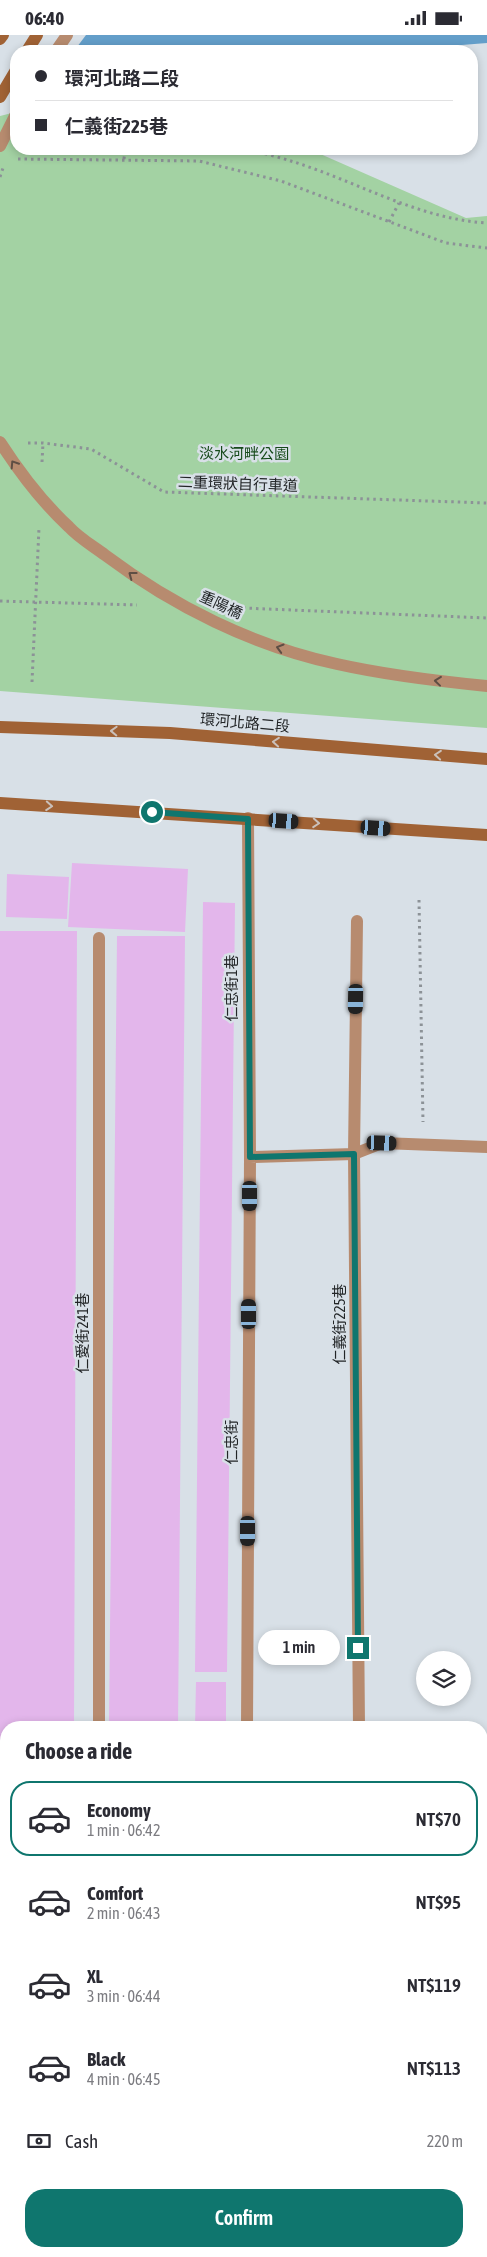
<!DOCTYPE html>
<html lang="en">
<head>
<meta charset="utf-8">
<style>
  body { margin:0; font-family:"Asap Condensed","Noto Sans TC",sans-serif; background:#f2f2f3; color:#2b2b33; height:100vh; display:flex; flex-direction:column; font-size:19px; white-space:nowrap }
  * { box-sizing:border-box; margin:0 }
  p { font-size:16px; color:#7c7c81 }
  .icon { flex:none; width:28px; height:28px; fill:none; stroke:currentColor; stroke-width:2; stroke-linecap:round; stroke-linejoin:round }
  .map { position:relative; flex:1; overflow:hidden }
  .details { position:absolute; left:0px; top:1686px; width:488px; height:536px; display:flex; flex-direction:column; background:#fff; border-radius:20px 20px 0 0; box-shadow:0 2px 8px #0003 }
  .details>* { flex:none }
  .guide { position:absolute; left:10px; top:10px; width:468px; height:110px; border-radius:20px; box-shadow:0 2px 8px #0003; display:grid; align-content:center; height:110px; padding:0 25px; background:#fff }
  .tools { position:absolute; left:416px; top:1616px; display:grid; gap:10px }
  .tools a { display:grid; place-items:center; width:55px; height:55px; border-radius:50%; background:#fff; box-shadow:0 2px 8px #0003; font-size:25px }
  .end { position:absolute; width:22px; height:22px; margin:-11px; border:6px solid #0f766e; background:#fff; box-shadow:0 0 0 2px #fff }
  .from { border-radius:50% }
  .bubble { position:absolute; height:35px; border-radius:18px; background:#fff; box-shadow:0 2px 8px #0003; font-size:16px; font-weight:600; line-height:35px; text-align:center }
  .car { position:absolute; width:15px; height:30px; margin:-15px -8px; border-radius:6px; box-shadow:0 0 4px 1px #0007; background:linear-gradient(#222 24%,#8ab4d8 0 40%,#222 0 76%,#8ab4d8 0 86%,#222 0) }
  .guide b { display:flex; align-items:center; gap:18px; height:48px; font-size:19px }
  .guide b+b { border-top:1px solid #e1e1e2 }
  .guide i { width:12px; height:12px; background:#2b2b33 }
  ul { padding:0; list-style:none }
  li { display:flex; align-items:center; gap:15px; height:75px; margin:0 10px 8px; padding:0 15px; border:2px solid transparent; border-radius:20px }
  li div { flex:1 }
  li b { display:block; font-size:19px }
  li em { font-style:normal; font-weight:600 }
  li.current { border-color:#0f766e }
  li>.icon { width:45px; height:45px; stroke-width:1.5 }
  h2 { padding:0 25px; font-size:22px; line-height:60px }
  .pay { display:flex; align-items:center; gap:12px; height:55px; padding:0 25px; font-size:19px }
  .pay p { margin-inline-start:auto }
  .action { display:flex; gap:10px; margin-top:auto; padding:10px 25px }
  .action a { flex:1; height:58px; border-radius:20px; background:#0f766e; color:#fff; font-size:20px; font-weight:600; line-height:58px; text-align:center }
  .status { display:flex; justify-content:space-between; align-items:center; height:35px; padding:0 25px; background:#fff; direction:ltr }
  .status svg { height:14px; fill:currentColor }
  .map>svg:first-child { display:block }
  .green { fill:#a3d2a3 }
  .water { fill:#639ec9 }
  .pier { fill:#d8e0e7 }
  .building { fill:#e3b6eb }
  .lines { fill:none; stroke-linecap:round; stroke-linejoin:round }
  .path { stroke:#8c9297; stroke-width:3; stroke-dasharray:2.5 4; stroke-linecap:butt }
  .service { stroke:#b78b6f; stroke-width:12 }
  .minor { stroke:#b78b6f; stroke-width:12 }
  .tertiary { stroke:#b78b6f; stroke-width:12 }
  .secondary { stroke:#a06235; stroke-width:12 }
  .path-bridge { stroke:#8c9297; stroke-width:3; stroke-dasharray:2.5 4; stroke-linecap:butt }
  .service-bridge { stroke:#b78b6f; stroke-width:12 }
  .oneway { stroke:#5e4e44 }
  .oneway2 { stroke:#cac0ba }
  .route { stroke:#0f766e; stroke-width:6 }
  .labels { text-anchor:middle; stroke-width:5; stroke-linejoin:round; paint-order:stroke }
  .park-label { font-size:15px; fill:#164a1a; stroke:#d8e0e7 }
  .street-label { font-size:15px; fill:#222527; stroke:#d8e0e7 }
</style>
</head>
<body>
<div class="status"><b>06:40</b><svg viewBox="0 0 49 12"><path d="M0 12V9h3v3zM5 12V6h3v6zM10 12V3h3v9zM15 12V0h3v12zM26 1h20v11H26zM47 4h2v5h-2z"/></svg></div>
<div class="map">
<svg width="487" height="2222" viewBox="0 0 487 2222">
  <rect width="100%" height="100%" fill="#d8e0e7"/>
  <path class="green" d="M16,77V114H309L466,183L487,181V693L0,656V81Z"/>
  <path class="water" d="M0,0H487V8L386,16H16Z"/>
  <path class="pier" d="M0,0H86L74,16H16V50L0,52Z"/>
  <path class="building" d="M72,828L188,834L185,897L68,892Z
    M7,839L69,842L67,884L6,882Z
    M203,867L235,868L227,1637H195Z
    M0,896H77L74,1692H6V1719H0Z
    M117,901H185L178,1692H109Z
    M196,1647H226V1692H195Z
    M52,2216H84V2222H52Z"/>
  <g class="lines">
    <path class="path" d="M246,114C262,118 279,122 294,127C358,147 419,184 487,188
      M18,124L199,126L281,146L446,208L487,213
      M124,124L125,114
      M389,187L399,168
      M28,408H43L91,414L164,457L487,468
      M42,427L43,408
      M0,566L137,570
      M243,573L487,583
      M32,647L39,493
      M419,865L423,1087"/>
    <path class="service" d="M56,16L67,0
      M250,1122L354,1119L382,1108L487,1112
      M99,1692V903
      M247,1692L250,1122L248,783
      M100,2216V2222"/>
    <path class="minor" d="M357,886L354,1119L359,1692
      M0,1987L6,2027
      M15,2216L16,2222
      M254,2216V2222
      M367,2216V2222"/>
    <path class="tertiary" d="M0,1833H6
      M481,1857H487"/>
    <path class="secondary" d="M0,4L3,0
      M27,16L37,0
      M0,62L16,35
      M0,692L170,698L487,724
      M0,768L487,800"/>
    <path class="path-bridge" d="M0,142L3,133"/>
    <path class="service-bridge" d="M0,111L16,79
      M0,407C20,438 42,467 69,492C79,503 93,511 105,520C173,571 253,611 337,629C386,640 436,646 487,651"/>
  </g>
  <defs><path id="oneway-chevron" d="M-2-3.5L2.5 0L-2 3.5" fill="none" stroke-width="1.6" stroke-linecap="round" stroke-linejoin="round" transform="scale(1.25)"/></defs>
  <g class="oneway">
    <use href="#oneway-chevron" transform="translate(14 429) rotate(-123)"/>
    <use href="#oneway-chevron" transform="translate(132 540) rotate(-143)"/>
    <use href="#oneway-chevron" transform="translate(280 613) rotate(-164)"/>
    <use href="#oneway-chevron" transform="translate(438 646) rotate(-174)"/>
  </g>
  <g class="oneway2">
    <use href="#oneway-chevron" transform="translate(114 696) rotate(-178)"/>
    <use href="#oneway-chevron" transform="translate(276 707) rotate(-175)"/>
    <use href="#oneway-chevron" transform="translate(438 720) rotate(-175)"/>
    <use href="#oneway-chevron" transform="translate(49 771) rotate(4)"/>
    <use href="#oneway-chevron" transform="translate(316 788) rotate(4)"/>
  </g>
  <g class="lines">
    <path class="route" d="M152,777L248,784L250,1122L354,1119L358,1613"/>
  </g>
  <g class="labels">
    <g class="park-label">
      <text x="244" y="424">淡水河畔公園</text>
    </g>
    <g class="street-label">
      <text transform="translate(238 449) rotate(2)" y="5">二重環狀自行車道</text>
      <text transform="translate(221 570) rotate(25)" y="5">重陽橋</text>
      <text transform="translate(245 688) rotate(5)" y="5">環河北路二段</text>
      <text transform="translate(232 953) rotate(-90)" y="5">仁忠街1巷</text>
      <text transform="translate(340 1289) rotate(-90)" y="5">仁義街225巷</text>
      <text transform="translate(83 1298) rotate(-90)" y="5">仁愛街241巷</text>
      <text transform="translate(232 1407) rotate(-90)" y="5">仁忠街</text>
    </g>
  </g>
</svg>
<div class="tools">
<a><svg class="icon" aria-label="layers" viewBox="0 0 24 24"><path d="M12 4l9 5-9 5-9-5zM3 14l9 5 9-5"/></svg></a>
</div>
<i class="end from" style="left:152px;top:777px"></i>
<i class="end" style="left:358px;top:1613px"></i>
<div class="bubble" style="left:258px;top:1595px;width:82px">1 min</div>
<i class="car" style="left:284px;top:786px;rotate:94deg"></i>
<i class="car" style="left:376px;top:793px;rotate:94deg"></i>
<i class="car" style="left:356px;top:964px;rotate:181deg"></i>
<i class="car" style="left:382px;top:1108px;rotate:92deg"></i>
<i class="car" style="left:250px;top:1161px;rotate:180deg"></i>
<i class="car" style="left:249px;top:1279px;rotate:0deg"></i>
<i class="car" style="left:248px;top:1496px;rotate:180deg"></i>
<div class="guide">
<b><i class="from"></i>環河北路二段</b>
<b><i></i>仁義街225巷</b>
</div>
<section class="details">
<h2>Choose a ride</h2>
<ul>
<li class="current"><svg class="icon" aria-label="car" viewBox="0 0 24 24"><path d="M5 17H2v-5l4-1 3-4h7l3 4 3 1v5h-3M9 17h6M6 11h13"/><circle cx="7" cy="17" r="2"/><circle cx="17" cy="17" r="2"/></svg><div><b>Economy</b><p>1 min · 06:42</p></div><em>NT$70</em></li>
<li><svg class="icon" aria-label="car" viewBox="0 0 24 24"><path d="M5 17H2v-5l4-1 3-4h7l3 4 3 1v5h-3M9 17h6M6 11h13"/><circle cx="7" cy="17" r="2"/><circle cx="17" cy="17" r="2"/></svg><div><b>Comfort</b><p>2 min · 06:43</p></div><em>NT$95</em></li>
<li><svg class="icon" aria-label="car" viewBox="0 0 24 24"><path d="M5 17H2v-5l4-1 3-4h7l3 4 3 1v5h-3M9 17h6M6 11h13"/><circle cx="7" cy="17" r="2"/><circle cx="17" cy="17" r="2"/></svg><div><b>XL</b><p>3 min · 06:44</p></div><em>NT$119</em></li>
<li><svg class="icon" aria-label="car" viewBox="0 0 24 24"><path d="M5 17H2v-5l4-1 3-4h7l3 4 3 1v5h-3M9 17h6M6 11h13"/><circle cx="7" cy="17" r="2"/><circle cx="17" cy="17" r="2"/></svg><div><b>Black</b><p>4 min · 06:45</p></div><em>NT$113</em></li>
</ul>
<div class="pay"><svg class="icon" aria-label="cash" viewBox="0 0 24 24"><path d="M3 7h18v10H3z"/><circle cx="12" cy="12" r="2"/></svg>Cash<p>220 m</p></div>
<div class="action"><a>Confirm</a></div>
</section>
</div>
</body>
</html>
